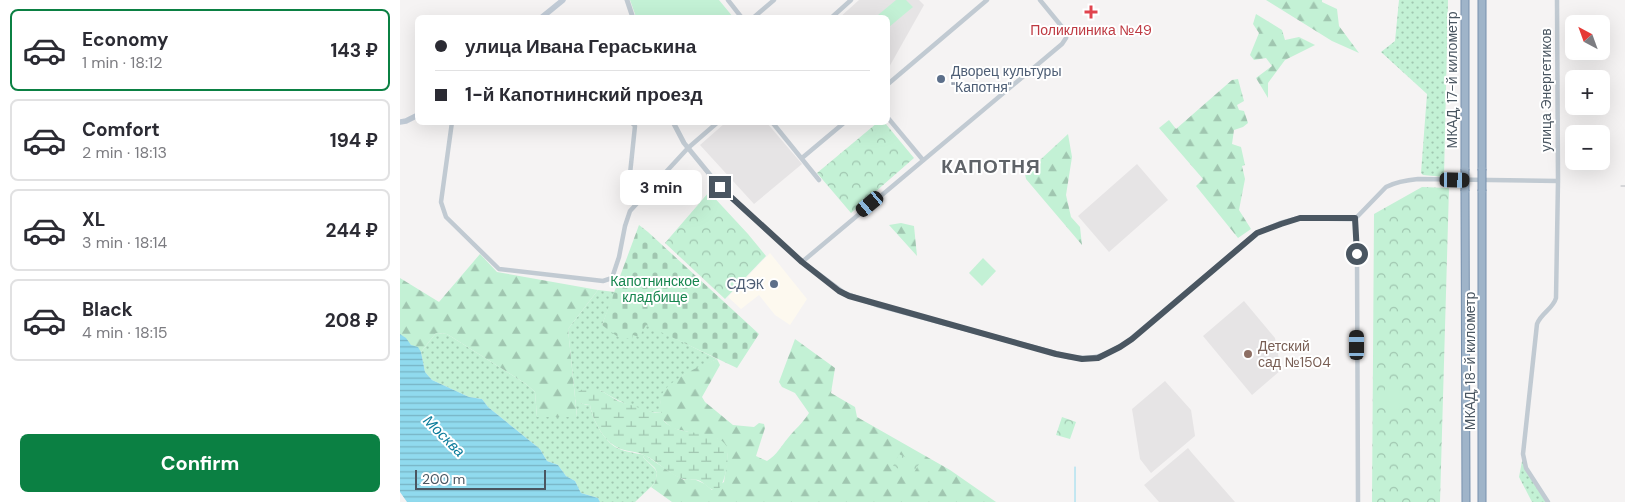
<!DOCTYPE html>
<html lang="en">
<head>
<meta charset="utf-8">
<style>
  body { margin:0; font-family:"DM Sans",sans-serif; background:#f2f2f3; color:#2b2b33; height:100vh; display:flex; flex-direction:column; font-size:19px; white-space:nowrap }
  * { box-sizing:border-box; margin:0 }
  p { font-size:16px; color:#7c7c81 }
  .icon { flex:none; width:28px; height:28px; fill:none; stroke:currentColor; stroke-width:2; stroke-linecap:round; stroke-linejoin:round }
  .map { position:relative; flex:1; overflow:hidden }
  .sheet { display:flex; flex-direction:column; background:#fff; width:400px }
  .sheet>* { flex:none }
  .guide { position:absolute; left:15px; top:15px; width:475px; height:110px; border-radius:8px; box-shadow:0 5px 20px #0002; display:grid; align-content:center; height:110px; padding:0 20px; background:#fff }
  .needle { width:32px; rotate:319deg }
  .controls { position:absolute; left:1165px; top:15px; display:grid; gap:10px }
  .controls a { display:grid; place-items:center; width:45px; height:45px; border-radius:8px; background:#fff; box-shadow:0 5px 20px #0002; font-size:25px }
  .scale { position:absolute; left:15px; bottom:12px; width:131px; box-sizing:border-box; padding-left:5px; border:2px solid #4a5661; border-top:0; font-size:14px; line-height:18px; white-space:nowrap; color:#4a5661; -webkit-text-stroke:4px #fff; paint-order:stroke }
  .end { position:absolute; width:22px; height:22px; margin:-11px; border:6px solid #4a5661; background:#fff; box-shadow:0 0 0 2px #fff }
  .from { border-radius:50% }
  .bubble { position:absolute; height:35px; border-radius:8px; background:#fff; box-shadow:0 5px 20px #0002; font-size:16px; font-weight:700; line-height:35px; text-align:center }
  .car { position:absolute; width:15px; height:30px; margin:-15px -8px; border-radius:6px; box-shadow:0 0 4px 1px #0007; background:linear-gradient(#222 24%,#8ab4d8 0 40%,#222 0 76%,#8ab4d8 0 86%,#222 0) }
  .guide b { display:flex; align-items:center; gap:18px; height:48px; font-size:19px }
  .guide b+b { border-top:1px solid #e1e1e2 }
  .guide i { width:12px; height:12px; background:#2b2b33 }
  ul { padding:9px 0 0; list-style:none }
  li { display:flex; align-items:center; gap:15px; height:82px; margin:0 10px 8px; padding:0 10px; border:2px solid #e1e1e2; border-radius:8px }
  li div { flex:1 }
  li b { display:block; font-size:19px }
  li em { font-style:normal; font-weight:700 }
  li.selected { border-color:#0b8043 }
  li>.icon { width:45px; height:45px; stroke-width:1.5 }
  .action { display:flex; gap:10px; margin-top:auto; padding:10px 20px }
  .action a { flex:1; height:58px; border-radius:8px; background:#0b8043; color:#fff; font-size:20px; font-weight:700; line-height:58px; text-align:center }
  main { display:flex; flex:1; min-height:0 }
  .map>svg:first-child { display:block }
  .commercial { fill:#fdf9ef }
  .education { fill:#e6e4e5 }
  .grass { fill:url(#grass-dots) }
  .forest { fill:url(#forest-firs) }
  .wetland { fill:url(#wetland-marsh) }
  .cemetery { fill:url(#cemetery-stones) }
  .park { fill:url(#park-crowns) }
  .garden { fill:#c3f1d5 }
  .water { fill:url(#water-rules) }
  .lines { fill:none; stroke-linecap:round; stroke-linejoin:round }
  .stream { stroke:#90daee; stroke-width:1 }
  .trunk-casing { stroke:#7690ad; stroke-width:9 }
  .minor { stroke:#c1cad2; stroke-width:4.5 }
  .tertiary { stroke:#c1cad2; stroke-width:5 }
  .secondary { stroke:#c1cbd6; stroke-width:5.5 }
  .trunk { stroke:#9fb4c9; stroke-width:7 }
  .rail { stroke:#b5b8bd; stroke-width:1 }
  .trunk-bridge-casing { stroke:#7690ad; stroke-width:9; stroke-linecap:butt }
  .trunk-bridge { stroke:#9fb4c9; stroke-width:7 }
  .route { stroke:#4a5661; stroke-width:6 }
  .health-dot { fill:#e0444e; stroke:#fff; stroke-width:2 }
  .service-dot { fill:#5c6f8a; stroke:#fff; stroke-width:2 }
  .education-dot { fill:#8d6e63; stroke:#fff; stroke-width:2 }
  .labels { text-anchor:middle; stroke-width:4; stroke-linejoin:round; paint-order:stroke }
  .health-label { font-size:14px; fill:#be3a42; stroke:#fff }
  .service-label { font-size:14px; fill:#4e5e75; stroke:#fff; text-anchor:start }
  .street-label { font-size:14px; fill:#4a5661; stroke:#fff }
  .park-label { font-size:14px; fill:#17864f; stroke:#fff }
  .education-label { font-size:14px; fill:#785e54; stroke:#fff; text-anchor:start }
  .water-label { font-size:15px; font-style:italic; fill:#0c7c9b; stroke:#fff }
  .district-label { font-size:19px; font-weight:bold; letter-spacing:1px; fill:#5f6368; stroke:#fff }
</style>
</head>
<body>
<main>
<section class="sheet">
<ul>
<li class="selected"><svg class="icon" aria-label="car" viewBox="0 0 24 24"><path d="M5 17H2v-5l4-1 3-4h7l3 4 3 1v5h-3M9 17h6M6 11h13"/><circle cx="7" cy="17" r="2"/><circle cx="17" cy="17" r="2"/></svg><div><b>Economy</b><p>1 min · 18:12</p></div><em>143 ₽</em></li>
<li><svg class="icon" aria-label="car" viewBox="0 0 24 24"><path d="M5 17H2v-5l4-1 3-4h7l3 4 3 1v5h-3M9 17h6M6 11h13"/><circle cx="7" cy="17" r="2"/><circle cx="17" cy="17" r="2"/></svg><div><b>Comfort</b><p>2 min · 18:13</p></div><em>194 ₽</em></li>
<li><svg class="icon" aria-label="car" viewBox="0 0 24 24"><path d="M5 17H2v-5l4-1 3-4h7l3 4 3 1v5h-3M9 17h6M6 11h13"/><circle cx="7" cy="17" r="2"/><circle cx="17" cy="17" r="2"/></svg><div><b>XL</b><p>3 min · 18:14</p></div><em>244 ₽</em></li>
<li><svg class="icon" aria-label="car" viewBox="0 0 24 24"><path d="M5 17H2v-5l4-1 3-4h7l3 4 3 1v5h-3M9 17h6M6 11h13"/><circle cx="7" cy="17" r="2"/><circle cx="17" cy="17" r="2"/></svg><div><b>Black</b><p>4 min · 18:15</p></div><em>208 ₽</em></li>
</ul>
<div class="action"><a>Confirm</a></div>
</section>
<div class="map">
<svg width="1225" height="502" viewBox="0 0 1225 502">
  <defs>
    <pattern id="grass-dots" width="8" height="8" patternUnits="userSpaceOnUse" patternTransform="scale(1.25)"><rect width="8" height="8" fill="#c3f1d5"/><path d="M2 2h.1M6 6h.1" fill="none" stroke="#a0c6b0" stroke-width="1.8" stroke-linecap="round"/></pattern>
    <pattern id="forest-firs" width="22" height="20" patternUnits="userSpaceOnUse" patternTransform="scale(1.25)"><rect width="22" height="20" fill="#c3f1d5"/><path d="M5 1l3.5 6h-7zM16 11l3.5 6h-7z" fill="#a0c6b0"/></pattern>
    <pattern id="wetland-marsh" width="20" height="14" patternUnits="userSpaceOnUse" patternTransform="scale(1.25)"><rect width="20" height="14" fill="#c3f1d5"/><path d="M1 5h8M5 5V1M11 12h8M15 12V8" fill="none" stroke="#a0c6b0"/></pattern>
    <pattern id="cemetery-stones" width="16" height="16" patternUnits="userSpaceOnUse" patternTransform="scale(1.25)"><rect width="16" height="16" fill="#c3f1d5"/><path d="M2 7V4a2 2 0 0 1 4 0v3zM10 15v-3a2 2 0 0 1 4 0v3z" fill="#a0c6b0"/></pattern>
    <pattern id="park-crowns" width="20" height="18" patternUnits="userSpaceOnUse" patternTransform="scale(1.25)"><rect width="20" height="18" fill="#c3f1d5"/><path d="M2 6a3 3 0 1 1 6 0M12 15a3 3 0 1 1 6 0" fill="none" stroke="#a0c6b0"/></pattern>
    <pattern id="water-rules" width="6" height="5" patternUnits="userSpaceOnUse" patternTransform="scale(1.25)"><rect width="6" height="5" fill="#90daee"/><path d="M0 2.5h6" fill="none" stroke="#78b4c4"/></pattern>
  </defs>
  <rect width="100%" height="100%" fill="#f5f3f3"/>
  <path class="commercial" d="M370,253L407,299L390,325L375,315L359,295L341,309L328,297Z"/>
  <path class="education" d="M459,0H519L524,5L488,69V18H439Z
    M325,123H367L402,164L354,204L300,145Z
    M737,164L768,200L709,252L678,216Z
    M844,301L875,338L881,370L852,395L803,336Z
    M765,381L791,410L795,436L751,473L740,459L732,409Z
    M788,448L792,453L835,502H759L744,485Z"/>
  <path class="grass" d="M999,0H1048L1044,177L1023,175L1021,173L1027,94L981,52L995,41Z
    M198,290L215,292L202,325L233,335L246,324L317,359L282,376L260,400L263,413C241,413 218,401 200,390L175,396C178,404 182,404 190,405C192,419 204,441 217,448C225,452 236,453 245,455L243,457L255,469L257,473L255,483L235,502H200L198,498L181,493L175,481L166,476L158,465L147,461L140,449L88,407L82,399L69,397L32,380L25,372L21,352L36,333L47,334L126,384L135,392L137,417L177,416L168,329Z
    M1123,456L1126,469L1148,502H1132L1119,477Z"/>
  <path class="forest" d="M866,0H922V2L937,9L939,26L959,53L932,41Z
    M856,14L882,30L885,40L899,37L915,45L885,60L868,83V98L856,78L872,66L866,58L854,60L850,55L859,33L853,24Z
    M838,79L844,101L837,105L839,110L844,111L848,123L843,127L834,130L832,144L841,147L845,165L842,166L845,179L839,210L851,229L838,238L796,186L803,179L759,128L769,120L776,129L832,80Z
    M668,134L672,157L666,195L671,217L680,227L682,245L626,179L625,174L641,163L640,160Z
    M501,223L514,226L517,256L489,225Z
    M80,254L97,272L198,290L168,329L177,417H137L135,392L126,384L47,334L36,333L21,352C18,348 15,348 11,345C7,342 5,337 0,334V278L39,302Z
    M395,339L435,368L431,393L455,407L457,417L550,470L596,502H272L251,487L255,483L257,473L255,468L243,457L245,455L270,472L284,480H296L305,484L312,490L324,482L328,454L318,439L272,428L263,420C263,414 260,407 260,400C262,382 302,365 317,359L320,365L302,397L305,402L333,425L354,427L359,423L364,424L365,428L356,456L367,461C377,455 381,446 388,438C395,429 403,423 409,413L395,393L382,387L379,382Z"/>
  <path class="wetland" d="M183,389L200,390L218,401L255,413H263V420C277,438 318,428 327,447C330,455 325,487 317,490C311,492 304,482 298,480C293,479 288,481 283,479C268,474 258,461 244,455C234,450 221,452 212,444C202,437 192,418 190,405C182,404 172,403 176,393Z"/>
  <path class="cemetery" d="M239,225L248,232L359,334L337,368L246,325L239,337L233,335L232,339L218,337L202,325Z"/>
  <path class="park" d="M477,123H485L514,158L451,213L417,173Z
    M1022,187L1049,188L1040,502H972L974,214Z
    M309,192L348,234L366,256L325,299L265,243Z
    M662,417L676,422L670,439L656,435Z
    M499,454L519,464L512,476L493,466Z"/>
  <path class="garden" d="M230,0H319L333,17H236Z
    M496,0H506L513,7L489,27L488,25V18L481,17L478,15Z
    M583,258L596,271L582,286L569,273Z
    M985,385H999L1000,409L985,410Z"/>
  <path class="water" d="M0,334L6,338L11,345L18,347L21,352L25,372L32,380L69,397L82,399L88,407L140,449L147,461L158,465L166,476L175,481L181,493L198,498L200,502H7L0,492Z"/>
  <g class="lines">
    <path class="stream" d="M675,467V502"/>
    <defs>
      <path id="trunk" d="M1065,0V169
        M1082,0V169
        M1065,191L1066,502
        M1082,502V191"/>
    </defs>
    <use href="#trunk" class="trunk-casing"/>
    <path class="minor" d="M328,0L342,18
      M353,18L374,0
      M431,18L451,0
      M488,84L587,0
      M488,118L523,160
      M52,122L41,202L46,217L99,269L203,281L212,278L219,257L225,226L230,211L288,148L318,122
      M229,122L232,123L235,126L228,193L229,196L238,202
      M372,122L419,180
      M402,158L445,122
      M402,262L662,44L666,38L667,33L640,0
      M958,502L957,254L955,219L986,187C996,182 1007,180 1018,179L1158,181
      M1148,502L1126,468L1123,454L1137,324C1141,313 1153,309 1156,298L1158,181L1157,0"/>
    <path class="tertiary" d="M227,0L233,18
      M273,122L284,143L320,187L402,262L444,293L477,305L669,357C697,361 708,355 731,339L857,233L881,223L900,218L955,219"/>
    <path class="secondary" d="M141,18L163,0
      M0,122L6,121L18,115"/>
    <use href="#trunk" class="trunk"/>
    <path class="rail" d="M1221,186H1225"/>
    <defs>
      <path id="trunk-bridge" d="M1065,169V191
        M1082,169V191"/>
    </defs>
    <use href="#trunk-bridge" class="trunk-bridge-casing"/>
    <use href="#trunk-bridge" class="trunk-bridge"/>
  </g>
  <g class="lines">
    <path class="route" d="M320,187L402,262L439,291L449,296L656,354L682,359L698,358L720,347L732,339L857,233L881,224L900,218H955L957,254"/>
  </g>
  <path class="health-dot" d="M688.5 4.5h5v5h5v5h-5v5h-5v-5h-5v-5h5z"/>
  <g class="service-dot">
    <circle cx="541" cy="79" r="5"/>
    <circle cx="374" cy="284" r="5"/>
  </g>
  <circle class="education-dot" cx="848" cy="354" r="5"/>
  <g class="labels">
    <g class="health-label">
      <text x="691" y="35">Поликлиника №49</text>
    </g>
    <g class="service-label">
      <text x="551" y="76">Дворец культуры<tspan x="551" dy="16">"Капотня"</tspan></text>
      <text x="364" y="289" text-anchor="end">СДЭК</text>
    </g>
    <g class="street-label">
      <text transform="translate(1052 80) rotate(-90)" y="5">МКАД, 17-й километр</text>
      <text transform="translate(1146 90) rotate(-90)" y="5">улица Энергетиков</text>
      <text transform="translate(1070 361) rotate(-90)" y="5">МКАД, 18-й километр</text>
    </g>
    <g class="park-label">
      <text x="255" y="286">Капотнинское<tspan x="255" dy="16">кладбище</tspan></text>
    </g>
    <g class="education-label">
      <text x="858" y="351">Детский<tspan x="858" dy="16">сад №1504</tspan></text>
    </g>
    <g class="water-label">
      <text transform="translate(44 436) rotate(45)" y="5">Москва</text>
    </g>
    <g class="district-label">
      <text x="591" y="173">КАПОТНЯ</text>
    </g>
  </g>
</svg>
<div class="controls">
<a><svg class="needle" viewBox="-14 -14 28 28"><path d="M0-13l5 13h-10z" fill="#e53935"/><path d="M0 13l5-13h-10z" fill="#7c7c81"/></svg></a>
<a>+</a>
<a>−</a>
</div>
<div class="scale">200 m</div>
<i class="end from" style="left:957px;top:254px"></i>
<i class="end" style="left:320px;top:187px"></i>
<div class="bubble" style="left:220px;top:170px;width:82px">3 min</div>
<i class="car" style="left:1055px;top:180px;rotate:91deg"></i>
<i class="car" style="left:470px;top:204px;rotate:230deg"></i>
<i class="car" style="left:957px;top:345px;rotate:0deg"></i>
<div class="guide">
<b><i class="from"></i>улица Ивана Гераськина</b>
<b><i></i>1-й Капотнинский проезд</b>
</div>
</div>
</main>
</body>
</html>
